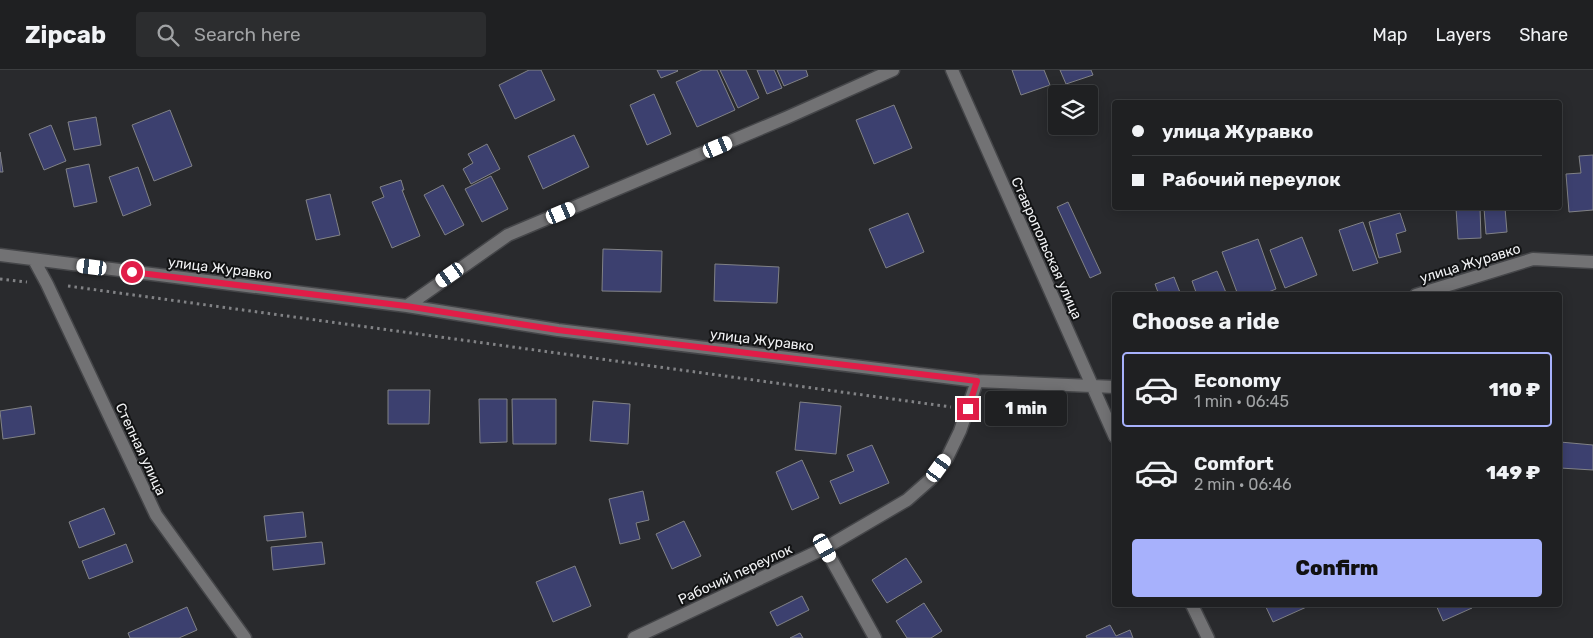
<!DOCTYPE html>
<html lang="en">
<head>
<meta charset="utf-8">
<style>
  body { margin:0; font-family:Rubik,sans-serif; background:#2c2d2f; color:#f1f3f6; height:100vh; display:flex; flex-direction:column; font-size:19px; white-space:nowrap }
  * { box-sizing:border-box; margin:0 }
  p { font-size:16px; color:#a1a3a5 }
  .icon { flex:none; width:28px; height:28px; fill:none; stroke:currentColor; stroke-width:2; stroke-linecap:round; stroke-linejoin:round }
  .map { position:relative; flex:1; overflow:hidden }
  .details { position:absolute; left:1112px; top:222px; width:450px; height:315px; display:flex; flex-direction:column; background:#1f2022; border-radius:5px; box-shadow:0 2px 12px #0003,0 0 0 1px #3c3e40 }
  .details>* { flex:none }
  .top-card { position:absolute; left:1112px; top:30px; width:450px; height:110px; border-radius:5px; box-shadow:0 2px 12px #0003,0 0 0 1px #3c3e40; display:grid; align-content:center; height:110px; padding:0 20px; background:#1f2022 }
  .buttons { position:absolute; left:1048px; top:15px; display:grid; gap:10px }
  .buttons a { display:grid; place-items:center; width:50px; height:50px; border-radius:5px; background:#1f2022; box-shadow:0 2px 12px #0003,0 0 0 1px #3c3e40; font-size:25px }
  .end { position:absolute; width:22px; height:22px; margin:-11px; border:6px solid #e11d48; background:#fff; box-shadow:0 0 0 2px #fff }
  .from { border-radius:50% }
  .bubble { position:absolute; height:35px; border-radius:5px; background:#1f2022; box-shadow:0 2px 12px #0003,0 0 0 1px #3c3e40; font-size:16px; font-weight:800; line-height:35px; text-align:center }
  .car { position:absolute; width:15px; height:30px; margin:-15px -8px; border-radius:6px; box-shadow:0 0 4px 1px #0007; background:linear-gradient(#fff 24%,#345 0 40%,#fff 0 76%,#345 0 86%,#fff 0) }
  .top-card b { display:flex; align-items:center; gap:18px; height:48px; font-size:19px }
  .top-card b+b { border-top:1px solid #3c3e40 }
  .top-card i { width:12px; height:12px; background:#f1f3f6 }
  ul { padding:0; list-style:none }
  li { display:flex; align-items:center; gap:15px; height:75px; margin:0 10px 8px; padding:0 10px; border:2px solid transparent; border-radius:5px }
  li div { flex:1 }
  li b { display:block; font-size:19px }
  li em { font-style:normal; font-weight:800 }
  li.selected { border-color:#a7b1fc }
  li>.icon { width:45px; height:45px; stroke-width:1.5 }
  h2 { padding:0 20px; font-size:22px; line-height:60px }
  .button { display:flex; gap:10px; margin-top:auto; padding:10px 20px }
  .button a { flex:1; height:58px; border-radius:5px; background:#a7b1fc; color:#111; font-size:20px; font-weight:800; line-height:58px; text-align:center }
  header { display:flex; align-items:center; gap:30px; box-sizing:border-box; height:70px; padding:0 25px; background:#1f2022; border-bottom:1px solid #3c3e40 }
  header strong { font-size:24px }
  nav { display:flex; gap:28px; margin-inline-start:auto; font-size:18px }
  .search { width:350px; height:45px; background:#2c2d2f; display:flex; align-items:center; gap:12px; box-sizing:border-box; padding:0 18px; border-radius:5px; color:#a1a3a5; font-size:19px }
  .map>svg:first-child { display:block }
  .building { fill:#3c406f; stroke:#818286 }
  .lines { fill:none; stroke-linecap:round; stroke-linejoin:round }
  .minor-casing { stroke:#454649; stroke-width:15 }
  .path { stroke:#818285; stroke-width:3; stroke-dasharray:2.5 4; stroke-linecap:butt }
  .minor { stroke:#727274; stroke-width:12 }
  .route { stroke:#e11d48; stroke-width:6 }
  .labels { text-anchor:middle; stroke-width:4; stroke-linejoin:round; paint-order:stroke }
  .street-label { font-size:14px; fill:#f1f2f4; stroke:#121314 }
</style>
</head>
<body>
<header>
<strong>Zipcab</strong>
<div class="search"><svg class="icon" aria-label="search" viewBox="0 0 24 24"><circle cx="10" cy="10" r="6"/><path d="M15 15l6 6"/></svg>Search here</div>
<nav><a>Map</a><a>Layers</a><a>Share</a></nav>
</header>
<div class="map">
<svg width="1593" height="568" viewBox="0 0 1593 568">
  <rect width="100%" height="100%" fill="#292a2d"/>
  <path class="building" d="M529,0H541L555,30L515,49L499,15Z
    M657,0H677L678,1L661,8Z
    M702,0H717L735,40L697,57L676,12Z
    M720,0H746L759,28L738,38Z
    M757,0H774L782,18L767,24Z
    M777,0H806L808,6L784,16Z
    M1012,0H1044L1050,15L1021,25Z
    M1060,0H1091L1093,5L1066,14Z
    M654,24L671,64L647,75L630,35Z
    M894,35L912,78L874,94L856,50Z
    M170,40L192,96L154,111L132,55Z
    M96,47L101,75L74,80L68,52Z
    M51,55L66,91L44,100L29,64Z
    M574,65L589,97L543,119L528,86Z
    M487,74L500,99L471,114L463,99L473,93L468,84Z
    M0,82L3,102H0Z
    M1593,85V140L1569,142L1566,104L1581,103L1579,86Z
    M89,94L97,132L74,137L66,99Z
    M138,97L151,135L123,146L109,107Z
    M491,106L508,139L482,152L465,119Z
    M401,110L404,120H402L420,166L392,178L372,132L384,127L380,117Z
    M443,115L464,155L445,165L424,125Z
    M330,124L340,165L316,170L306,130Z
    M1068,132L1101,203L1090,208L1057,137Z
    M1456,138H1480L1481,168L1458,169Z
    M1484,138H1505L1507,162L1486,164Z
    M908,143L924,182L886,198L869,159Z
    M1400,143L1406,161L1396,164L1401,182L1379,188L1369,152Z
    M1363,152L1378,193L1353,201L1339,160Z
    M1302,167L1317,205L1285,218L1270,180Z
    M1258,169L1276,219L1261,225H1238L1222,182Z
    M603,179L662,181L661,222L602,221Z
    M715,194L779,197L777,233L714,231Z
    M1217,201L1227,225H1197L1192,211Z
    M1174,207L1181,225H1159L1155,214Z
    M388,320H430L429,354H388Z
    M479,329H507V372L480,373Z
    M512,329H556V374H513Z
    M593,331L630,334L628,374L590,371Z
    M800,332L841,336L836,384L795,380Z
    M31,336L35,364L3,369L0,341Z
    M1560,372L1593,375V400L1560,398Z
    M872,375L889,413L840,434L830,411L854,401L847,385Z
    M802,390L819,428L792,440L776,402Z
    M643,421L649,450L636,453L640,469L620,474L609,429Z
    M104,438L115,464L79,478L69,452Z
    M303,442L306,467L267,471L264,446Z
    M684,451L701,486L672,499L656,464Z
    M322,472L325,494L273,500L271,477Z
    M126,474L133,492L89,509L82,491Z
    M906,488L922,512L887,533L872,510Z
    M575,496L591,536L553,552L536,512Z
    M802,526L809,540L777,556L770,542Z
    M924,533L942,561L931,568H907L896,551Z
    M1265,535H1311L1273,552Z
    M1436,535H1470L1472,538L1443,551Z
    M187,537L197,560L179,568H130L128,563Z
    M1110,555L1116,566L1130,560L1133,568H1087L1086,566Z
    M800,563L803,568H790Z"/>
  <g class="lines">
    <defs>
      <path id="minor" d="M952,0L1115,367
        M0,185L407,236L558,260L977,311L1115,317
        M34,190L47,214L156,445L245,568
        M1416,225L1533,189L1593,192
        M407,236L508,165L788,47L893,0
        M825,478L875,568
        M1192,535L1208,568
        M634,568L825,478L907,430L932,408L947,388L960,361L977,311"/>
    </defs>
    <use href="#minor" class="minor-casing"/>
    <path class="path" d="M0,209L27,212
      M68,216L951,337"/>
    <use href="#minor" class="minor"/>
  </g>
  <g class="lines">
    <path class="route" d="M132,202L406,236L558,260L977,311L968,339"/>
  </g>
  <g class="labels">
    <g class="street-label">
      <text transform="translate(1047 178) rotate(66)" y="5">Ставропольская улица</text>
      <text transform="translate(1470 193) rotate(-17)" y="5">улица Журавко</text>
      <text transform="translate(220 198) rotate(7)" y="5">улица Журавко</text>
      <text transform="translate(762 270) rotate(7)" y="5">улица Журавко</text>
      <text transform="translate(141 379) rotate(65)" y="5">Степная улица</text>
      <text transform="translate(735 504) rotate(-25)" y="5">Рабочий переулок</text>
    </g>
  </g>
</svg>
<div class="buttons">
<a><svg class="icon" aria-label="layers" viewBox="0 0 24 24"><path d="M12 4l9 5-9 5-9-5zM3 14l9 5 9-5"/></svg></a>
</div>
<i class="end from" style="left:132px;top:202px"></i>
<i class="end" style="left:968px;top:339px"></i>
<div class="bubble" style="left:985px;top:321px;width:82px">1 min</div>
<i class="car" style="left:718px;top:77px;rotate:67deg"></i>
<i class="car" style="left:561px;top:143px;rotate:67deg"></i>
<i class="car" style="left:92px;top:197px;rotate:277deg"></i>
<i class="car" style="left:450px;top:205px;rotate:235deg"></i>
<i class="car" style="left:939px;top:398px;rotate:36deg"></i>
<i class="car" style="left:825px;top:478px;rotate:151deg"></i>
<div class="top-card">
<b><i class="from"></i>улица Журавко</b>
<b><i></i>Рабочий переулок</b>
</div>
<section class="details">
<h2>Choose a ride</h2>
<ul>
<li class="selected"><svg class="icon" aria-label="car" viewBox="0 0 24 24"><path d="M5 17H2v-5l4-1 3-4h7l3 4 3 1v5h-3M9 17h6M6 11h13"/><circle cx="7" cy="17" r="2"/><circle cx="17" cy="17" r="2"/></svg><div><b>Economy</b><p>1 min · 06:45</p></div><em>110 ₽</em></li>
<li><svg class="icon" aria-label="car" viewBox="0 0 24 24"><path d="M5 17H2v-5l4-1 3-4h7l3 4 3 1v5h-3M9 17h6M6 11h13"/><circle cx="7" cy="17" r="2"/><circle cx="17" cy="17" r="2"/></svg><div><b>Comfort</b><p>2 min · 06:46</p></div><em>149 ₽</em></li>
</ul>
<div class="button"><a>Confirm</a></div>
</section>
</div>
</body>
</html>
